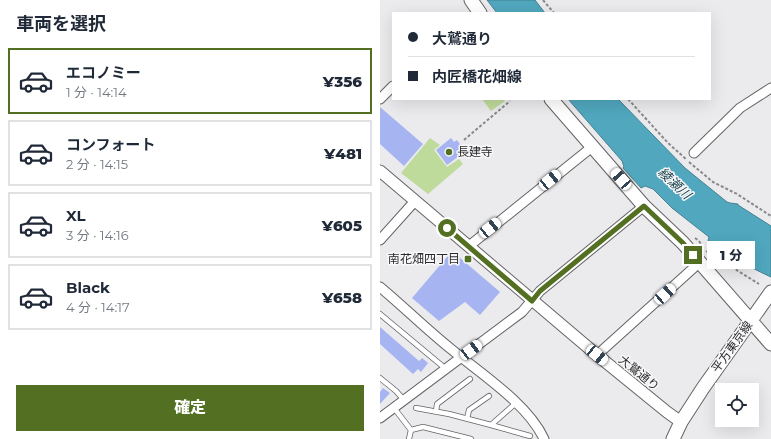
<!DOCTYPE html>
<html lang="ja">
<head>
<meta charset="utf-8">
<style>
  body { margin:0; font-family:Montserrat,"Noto Sans JP",sans-serif; background:#f6f6f7; color:#1f2937; height:100vh; display:flex; flex-direction:column; font-size:15px; white-space:nowrap }
  * { box-sizing:border-box; margin:0 }
  p { font-size:13px; color:#747a83 }
  .icon { flex:none; width:22px; height:22px; fill:none; stroke:currentColor; stroke-width:2; stroke-linecap:round; stroke-linejoin:round }
  .map { position:relative; flex:1; overflow:hidden }
  .panel { display:flex; flex-direction:column; background:#fff; width:380px }
  .panel>* { flex:none }
  .top-card { position:absolute; left:12px; top:12px; width:319px; height:88px; border-radius:0px; box-shadow:0 4px 16px #0002; display:grid; align-content:center; height:88px; padding:0 16px; background:#fff }
  .buttons { position:absolute; left:335px; top:383px; display:grid; gap:8px }
  .buttons a { display:grid; place-items:center; width:44px; height:44px; border-radius:0px; background:#fff; box-shadow:0 4px 16px #0002; font-size:20px }
  .end { position:absolute; width:18px; height:18px; margin:-9px; border:5px solid #536f22; background:#fff; box-shadow:0 0 0 2px #fff }
  .from { border-radius:50% }
  .bubble { position:absolute; height:28px; border-radius:0px; background:#fff; box-shadow:0 4px 16px #0002; font-size:13px; font-weight:800; line-height:28px; text-align:center }
  .car { position:absolute; width:12px; height:24px; margin:-12px -6px; border-radius:5px; box-shadow:0 0 3px 1px #0007; background:linear-gradient(#fff 24%,#345 0 40%,#fff 0 76%,#345 0 86%,#fff 0) }
  .top-card b { display:flex; align-items:center; gap:14px; height:38px; font-size:15px }
  .top-card b+b { border-top:1px solid #e0e1e3 }
  .top-card i { width:10px; height:10px; background:#1f2937 }
  ul { padding:0; list-style:none }
  li { display:flex; align-items:center; gap:12px; height:66px; margin:0 8px 6px; padding:0 8px; border:2px solid #e0e1e3; border-radius:0px }
  li div { flex:1 }
  li b { display:block; font-size:15px }
  li em { font-style:normal; font-weight:800 }
  li.on { border-color:#536f22 }
  li>.icon { width:36px; height:36px; stroke-width:1.5 }
  h2 { padding:0 16px; font-size:18px; line-height:48px }
  .primary-button { display:flex; gap:8px; margin-top:auto; padding:8px 16px }
  .primary-button a { flex:1; height:46px; border-radius:0px; background:#536f22; color:#fff; font-size:16px; font-weight:800; line-height:46px; text-align:center }
  main { display:flex; flex:1; min-height:0 }
  .map>svg:first-child { display:block }
  .green { fill:#bfdb9b }
  .water { fill:#50a7be; stroke:#458292 }
  .building { fill:#a7b4f2 }
  .lines { fill:none; stroke-linecap:round; stroke-linejoin:round }
  .service-casing { stroke:#636365; stroke-width:6 }
  .minor-casing { stroke:#636365; stroke-width:11 }
  .tertiary-casing { stroke:#636365; stroke-width:13 }
  .secondary-casing { stroke:#636365; stroke-width:15 }
  .path { stroke:#888889; stroke-width:2; stroke-dasharray:3 2; stroke-linecap:butt }
  .service { stroke:#fff; stroke-width:4.5 }
  .minor { stroke:#fff; stroke-width:9 }
  .tertiary { stroke:#fff; stroke-width:11 }
  .secondary { stroke:#fff; stroke-width:13 }
  .route { stroke:#536f22; stroke-width:5 }
  .poi-dot { fill:#536f22; stroke:#f8f8fa; stroke-width:1.5 }
  .labels { text-anchor:middle; stroke-width:3; stroke-linejoin:round; paint-order:stroke }
  .poi-label { font-size:12px; fill:#2a2a2a; stroke:#f8f8fa; text-anchor:start }
  .street-label { font-size:12px; fill:#2a2a2a; stroke:#f8f8fa }
  .water-label { font-size:13px; font-style:italic; fill:#163e49; stroke:#f8f8fa }
</style>
</head>
<body>
<main>
<section class="panel">
<h2>車両を選択</h2>
<ul>
<li class="on"><svg class="icon" aria-label="car" viewBox="0 0 24 24"><path d="M5 17H2v-5l4-1 3-4h7l3 4 3 1v5h-3M9 17h6M6 11h13"/><circle cx="7" cy="17" r="2"/><circle cx="17" cy="17" r="2"/></svg><div><b>エコノミー</b><p>1 分 · 14:14</p></div><em>¥356</em></li>
<li><svg class="icon" aria-label="car" viewBox="0 0 24 24"><path d="M5 17H2v-5l4-1 3-4h7l3 4 3 1v5h-3M9 17h6M6 11h13"/><circle cx="7" cy="17" r="2"/><circle cx="17" cy="17" r="2"/></svg><div><b>コンフォート</b><p>2 分 · 14:15</p></div><em>¥481</em></li>
<li><svg class="icon" aria-label="car" viewBox="0 0 24 24"><path d="M5 17H2v-5l4-1 3-4h7l3 4 3 1v5h-3M9 17h6M6 11h13"/><circle cx="7" cy="17" r="2"/><circle cx="17" cy="17" r="2"/></svg><div><b>XL</b><p>3 分 · 14:16</p></div><em>¥605</em></li>
<li><svg class="icon" aria-label="car" viewBox="0 0 24 24"><path d="M5 17H2v-5l4-1 3-4h7l3 4 3 1v5h-3M9 17h6M6 11h13"/><circle cx="7" cy="17" r="2"/><circle cx="17" cy="17" r="2"/></svg><div><b>Black</b><p>4 分 · 14:17</p></div><em>¥658</em></li>
</ul>
<div class="primary-button"><a>確定</a></div>
</section>
<div class="map">
<svg width="391" height="439" viewBox="0 0 391 439">
  <rect width="100%" height="100%" fill="#ebebed"/>
  <path class="green" d="M102,99H123L125,101L111,111Z
    M50,138L60,145L54,150L67,167L79,159L83,164L48,194L21,173Z"/>
  <path class="water" d="M107,0H155L165,13H117Z
    M188,99H238L305,168L347,202L350,203L358,204V205L391,226V277C369,267 348,255 328,241L329,237L292,208L273,189L265,186L261,188L243,168L244,167L242,161Z"/>
  <path class="building" d="M0,107L43,144L24,166L0,144Z
    M71,138L74,142L77,140L82,147L80,149L83,153L67,165L56,150Z
    M72,251L120,292L100,315L85,302L59,321L32,298Z
    M0,327L39,361L42,358L48,363L41,372L38,369L33,374L0,344Z
    M3,388L10,393L0,404V392Z"/>
  <g class="lines">
    <defs>
      <path id="service" d="M0,314L66,369
        M0,378L16,391L24,400
        M136,403L111,425L150,436
        M14,408L31,430
        M36,408L69,414L111,425
        M56,412L57,404L90,379
        M87,419L89,410L109,396
        M31,430L43,427L91,439
        M29,439L31,430"/>
      <path id="minor" d="M0,99L13,86
        M314,153L360,108L391,88
        M0,240L35,201
        M89,246L212,147
        M0,287C24,307 46,329 71,349C100,373 148,404 164,439
        M217,355L319,263
        M0,418L142,312L160,291L264,206"/>
      <path id="tertiary" d="M0,171L217,355L287,412L301,422"/>
      <path id="secondary" d="M91,0L100,13
        M171,99L264,206L303,243L391,344
        M293,439L301,422L323,388L391,292"/>
    </defs>
    <use href="#service" class="service-casing"/>
    <use href="#minor" class="minor-casing"/>
    <use href="#tertiary" class="tertiary-casing"/>
    <use href="#secondary" class="secondary-casing"/>
    <path class="path" d="M163,0L174,13
      M248,99L288,143L306,159
      M84,140L130,101
      M309,162L333,182L357,194L391,216
      M315,238L319,241L322,246
      M326,251L379,284"/>
    <use href="#service" class="service"/>
    <use href="#minor" class="minor"/>
    <use href="#tertiary" class="tertiary"/>
    <use href="#secondary" class="secondary"/>
  </g>
  <g class="lines">
    <path class="route" d="M67,228L152,301L160,291L264,206L303,243L313,255"/>
  </g>
  <g class="poi-dot">
    <circle cx="69" cy="152" r="4"/>
    <rect x="84" y="255" width="8" height="8" rx="2"/>
  </g>
  <g class="labels">
    <g class="poi-label">
      <text x="77" y="156">長建寺</text>
      <text x="80" y="263" text-anchor="end">南花畑四丁目</text>
    </g>
    <g class="street-label">
      <text transform="translate(352 347) rotate(-54)" y="4">平方東京線</text>
      <text transform="translate(259 373) rotate(39)" y="4">大鷲通り</text>
    </g>
    <g class="water-label">
      <text transform="translate(295 183) rotate(43)" y="5">綾瀬川</text>
    </g>
  </g>
</svg>
<div class="buttons">
<a><svg class="icon" aria-label="locate" viewBox="0 0 24 24"><circle cx="12" cy="12" r="6"/><path d="M12 2v4M12 18v4M2 12h4M18 12h4"/></svg></a>
</div>
<i class="end from" style="left:67px;top:228px"></i>
<i class="end" style="left:313px;top:255px"></i>
<div class="bubble" style="left:327px;top:241px;width:48px">1 分</div>
<i class="car" style="left:241px;top:179px;rotate:318deg"></i>
<i class="car" style="left:170px;top:180px;rotate:51deg"></i>
<i class="car" style="left:110px;top:228px;rotate:51deg"></i>
<i class="car" style="left:285px;top:294px;rotate:48deg"></i>
<i class="car" style="left:91px;top:350px;rotate:53deg"></i>
<i class="car" style="left:217px;top:355px;rotate:129deg"></i>
<div class="top-card">
<b><i class="from"></i>大鷲通り</b>
<b><i></i>内匠橋花畑線</b>
</div>
</div>
</main>
</body>
</html>
